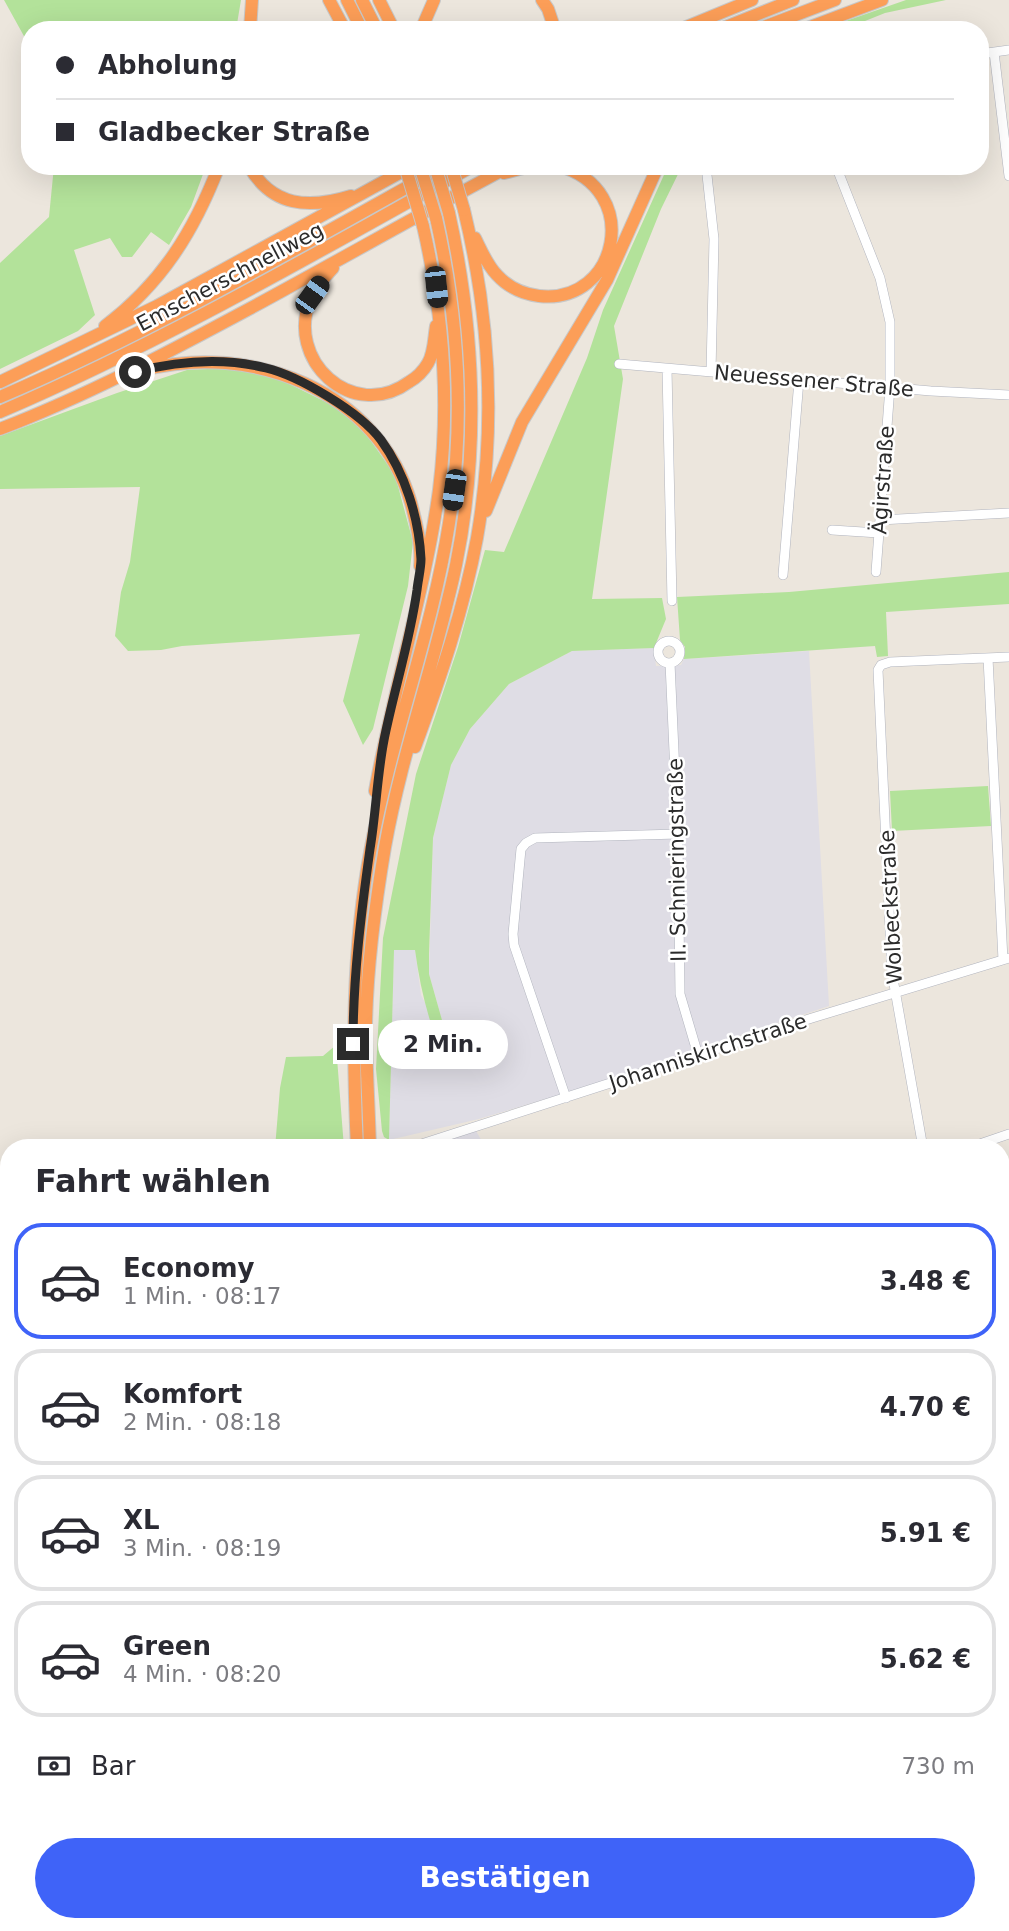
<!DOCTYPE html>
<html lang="de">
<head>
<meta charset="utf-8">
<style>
  body { margin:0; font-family:"DejaVu Sans",sans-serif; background:#f7f7f7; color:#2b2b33; height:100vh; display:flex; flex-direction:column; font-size:26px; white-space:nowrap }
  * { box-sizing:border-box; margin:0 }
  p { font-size:23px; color:#7c7c81 }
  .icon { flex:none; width:38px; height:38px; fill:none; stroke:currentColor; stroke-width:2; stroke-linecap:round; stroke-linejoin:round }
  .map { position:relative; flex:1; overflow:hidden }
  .sheet { position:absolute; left:0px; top:1139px; width:1010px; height:793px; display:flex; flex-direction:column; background:#fff; border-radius:28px 28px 0 0; box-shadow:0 7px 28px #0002 }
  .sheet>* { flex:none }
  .banner { position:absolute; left:21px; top:21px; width:968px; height:154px; border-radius:28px; box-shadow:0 7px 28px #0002; display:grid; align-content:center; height:154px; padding:0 35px; background:#fff }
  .end { position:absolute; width:32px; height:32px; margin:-16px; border:9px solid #2b2b2b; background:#fff; box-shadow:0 0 0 4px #fff }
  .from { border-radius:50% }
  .bubble { position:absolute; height:49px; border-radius:24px; background:#fff; box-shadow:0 7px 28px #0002; font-size:23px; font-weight:800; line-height:49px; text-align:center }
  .car { position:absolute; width:21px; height:42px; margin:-21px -10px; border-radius:9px; box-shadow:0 0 5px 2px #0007; background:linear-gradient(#222 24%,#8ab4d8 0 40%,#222 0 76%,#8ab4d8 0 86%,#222 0) }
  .banner b { display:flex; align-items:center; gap:24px; height:66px; font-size:26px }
  .banner b+b { border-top:2px solid #e1e1e2 }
  .banner i { width:18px; height:18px; background:#2b2b33 }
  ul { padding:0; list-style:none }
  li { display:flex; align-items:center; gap:21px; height:116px; margin:0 14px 10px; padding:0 21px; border:4px solid #e1e1e2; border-radius:28px }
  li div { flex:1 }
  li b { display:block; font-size:26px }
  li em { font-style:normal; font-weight:800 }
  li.on { border-color:#3f63f8 }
  li>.icon { width:63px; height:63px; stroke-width:1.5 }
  h2 { padding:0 35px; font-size:32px; line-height:84px }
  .pay { display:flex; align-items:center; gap:18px; height:77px; padding:0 35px; font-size:26px }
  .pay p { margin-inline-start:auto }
  .action { display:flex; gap:14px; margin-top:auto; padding:14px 35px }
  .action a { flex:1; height:80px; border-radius:42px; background:#3f63f8; color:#fff; font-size:28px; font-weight:800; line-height:80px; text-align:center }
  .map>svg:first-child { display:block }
  .industrial { fill:#dfdde5 }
  .green { fill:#b3e29a }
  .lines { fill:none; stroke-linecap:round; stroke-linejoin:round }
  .minor-casing { stroke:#b1b4be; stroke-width:10 }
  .major-casing { stroke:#c8c8c8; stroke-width:12 }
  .highway-casing { stroke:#c8c8c8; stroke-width:14 }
  .minor { stroke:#fff; stroke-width:9 }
  .major { stroke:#efcc5f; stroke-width:10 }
  .highway { stroke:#fc9e58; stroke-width:12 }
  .highway-bridge-casing { stroke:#c8c8c8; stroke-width:14; stroke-linecap:butt }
  .highway-bridge { stroke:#fc9e58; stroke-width:12 }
  .route { stroke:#2b2b2b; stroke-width:9 }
  .labels { text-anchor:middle; stroke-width:5; stroke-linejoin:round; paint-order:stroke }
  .street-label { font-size:21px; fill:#2b2b2b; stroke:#fff }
</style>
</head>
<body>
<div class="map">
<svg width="1009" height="1931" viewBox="0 0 1009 1931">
  <rect width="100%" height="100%" fill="#ece6dd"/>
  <path class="industrial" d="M654,648L656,666L681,665L684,659L809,651L829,1006L565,1093L479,1119L389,1140L394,950L415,949L421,995L451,1052L429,974L433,838L451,765L470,729L509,684L572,651Z
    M476,1131L486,1148H426Z"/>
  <path class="green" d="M4,0H241L236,30H30V47Z
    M906,0H946L885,13L850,27L843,22Z
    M54,166H206L191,207L169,245L151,232L132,257H122L110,238L74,250L95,315L78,331L0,369V263L49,217Z
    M668,166H682L661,209L614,326L623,379L592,599L662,598L666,619L654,648L572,651L509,684L470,729L451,765L433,838L429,954V974L451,1052L442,1054C428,1020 420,987 415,950H394L389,1140L384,1137L382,1131L376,1069L383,938L416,774L458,647L485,550L504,552L587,358L603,310Z
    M228,368L269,374L334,406L361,427L395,475L413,542L408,586L373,729L363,745L343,701L360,634L182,646L161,650L128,651L115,636L121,592L130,562L140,487L0,489V436L117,393L187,370Z
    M1009,572V604L886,612L888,656L877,657L875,646L684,659L685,647L680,640L677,597L789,592Z
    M988,786L991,826L892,831L890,791Z
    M336,1045L344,1148H275L280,1088L286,1057L323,1056Z
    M0,1572L9,1583V1667L0,1657Z
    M1009,1700V1734L1001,1738V1707Z
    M1009,1814V1864L1001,1856V1817Z
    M220,1923H286L289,1931H197Z
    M416,1923H502L503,1929L498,1931H419Z
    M832,1923H881L892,1931H826Z"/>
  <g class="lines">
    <defs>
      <path id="minor" d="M994,52L1009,176
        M980,54L1009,50
        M706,166L714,239L711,372
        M836,166L880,278L890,322V387L876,572
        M619,364L931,391L1009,395
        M667,369L672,601
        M880,520L1009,513
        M832,530L879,533
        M783,575L799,380
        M658 652a11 11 0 1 1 22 0a11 11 0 1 1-22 0Z
        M988,658L1003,960
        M670,663L678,840L680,994L698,1055
        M566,1098L514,945L513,934L521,849L526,843L535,838L678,834
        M409,1148L812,1018L1009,958
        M923,1148L892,973L878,670L881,665L890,662L1009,657
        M968,1148L1009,1134
        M1001,1309L1009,1307
        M0,1408L9,1412
        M1001,1443L1009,1441
        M1001,1478L1009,1496
        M0,1658L9,1669
        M1001,1705L1009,1700
        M0,1735L9,1728
        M0,1849L9,1846
        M1001,1856L1009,1864
        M134,1923L137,1931
        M372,1923L373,1928
        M742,1923V1931
        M13,1931L34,1923"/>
      <path id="major" d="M1001,1746L1009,1743
        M515,1923L516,1931
        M535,1931L552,1923"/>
      <path id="highway" d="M329,0L345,30
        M347,0L362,30
        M362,0L377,30
        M379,0L394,30
        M542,0L548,9L555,30
        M250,30L252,0
        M423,30L424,23L434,0
        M679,30L752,0
        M718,30L793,0
        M756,30L835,0
        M802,30L882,0
        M249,166C272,207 309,209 351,196
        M504,173L531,166
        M475,238C481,250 487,265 497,275C508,287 523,294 539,296C619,305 643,189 559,166
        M333,268C325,277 315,287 311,298C284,360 353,423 409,382C416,378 424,370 428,363C434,353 434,338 436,326
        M105,326C162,283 194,231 219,166
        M144,370C250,342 379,390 411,503C416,522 422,546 420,566
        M0,382L157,306L412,166
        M0,397C154,331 299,247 445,166
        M0,412C163,342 318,252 473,166
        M0,429C86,396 167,353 249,309C336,262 422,213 510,166
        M486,511L522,422L607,280L658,166
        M415,747C440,679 464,609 477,538C496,429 490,317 464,210
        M375,791C393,690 425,592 439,490C450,401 443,313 423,226
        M357,1148C352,1047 352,947 371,847C391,738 432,633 449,523C465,420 459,320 436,218
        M370,1148C369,1107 366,1067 366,1026C367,967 375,906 385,847C402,752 436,660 456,565C480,447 475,331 449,213"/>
    </defs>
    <use href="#minor" class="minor-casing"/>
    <use href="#major" class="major-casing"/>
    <use href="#highway" class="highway-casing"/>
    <use href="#minor" class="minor"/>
    <use href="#major" class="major"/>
    <use href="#highway" class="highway"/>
    <defs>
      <path id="highway-bridge" d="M405,166L423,226
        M420,166L436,218
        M435,166L449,213
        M451,166L464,210"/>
    </defs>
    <use href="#highway-bridge" class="highway-bridge-casing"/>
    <use href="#highway-bridge" class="highway-bridge"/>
  </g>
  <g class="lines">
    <path class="route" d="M135,372C178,361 222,357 266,368C299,376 360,412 381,440C405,473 419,518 421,559C421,569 418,580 417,590C410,641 394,690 384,740C377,776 376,813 370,849C361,914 353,978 353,1044"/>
  </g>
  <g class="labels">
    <g class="street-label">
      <text transform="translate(230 277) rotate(-28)" y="7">Emscherschnellweg</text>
      <text transform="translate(814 381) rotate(5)" y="7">Neuessener Straße</text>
      <text transform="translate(883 480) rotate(-86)" y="7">Ägirstraße</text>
      <text transform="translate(677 860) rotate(-91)" y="7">II. Schnieringstraße</text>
      <text transform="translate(891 907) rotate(-93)" y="7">Wolbeckstraße</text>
      <text transform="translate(708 1052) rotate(-18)" y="7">Johanniskirchstraße</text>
    </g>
  </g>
</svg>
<i class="end from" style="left:135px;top:372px"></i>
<i class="end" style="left:353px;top:1044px"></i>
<div class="bubble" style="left:378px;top:1020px;width:130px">2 Min.</div>
<i class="car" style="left:436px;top:287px;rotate:174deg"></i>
<i class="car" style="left:312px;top:295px;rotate:36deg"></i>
<i class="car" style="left:454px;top:490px;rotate:188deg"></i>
<div class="banner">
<b><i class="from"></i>Abholung</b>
<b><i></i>Gladbecker Straße</b>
</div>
<section class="sheet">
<h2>Fahrt wählen</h2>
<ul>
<li class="on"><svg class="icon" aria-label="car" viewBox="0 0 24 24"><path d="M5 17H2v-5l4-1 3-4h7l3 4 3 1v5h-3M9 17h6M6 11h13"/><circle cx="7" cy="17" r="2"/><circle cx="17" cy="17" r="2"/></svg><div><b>Economy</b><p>1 Min. · 08:17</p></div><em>3.48 €</em></li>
<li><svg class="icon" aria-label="car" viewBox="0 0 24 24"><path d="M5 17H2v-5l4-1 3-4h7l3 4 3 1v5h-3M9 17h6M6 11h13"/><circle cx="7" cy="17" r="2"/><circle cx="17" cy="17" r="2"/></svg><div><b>Komfort</b><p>2 Min. · 08:18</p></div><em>4.70 €</em></li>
<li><svg class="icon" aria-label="car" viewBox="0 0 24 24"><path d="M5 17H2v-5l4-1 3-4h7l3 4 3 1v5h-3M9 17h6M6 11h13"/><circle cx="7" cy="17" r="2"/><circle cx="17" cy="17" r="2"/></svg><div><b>XL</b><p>3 Min. · 08:19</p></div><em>5.91 €</em></li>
<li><svg class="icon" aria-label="car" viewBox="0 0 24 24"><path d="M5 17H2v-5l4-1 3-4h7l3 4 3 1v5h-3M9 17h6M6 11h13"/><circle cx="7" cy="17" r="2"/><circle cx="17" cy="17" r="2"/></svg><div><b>Green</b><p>4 Min. · 08:20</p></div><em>5.62 €</em></li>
</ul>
<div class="pay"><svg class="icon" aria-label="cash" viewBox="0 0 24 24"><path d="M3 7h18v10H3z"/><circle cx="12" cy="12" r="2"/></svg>Bar<p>730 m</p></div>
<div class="action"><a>Bestätigen</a></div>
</section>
</div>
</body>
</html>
